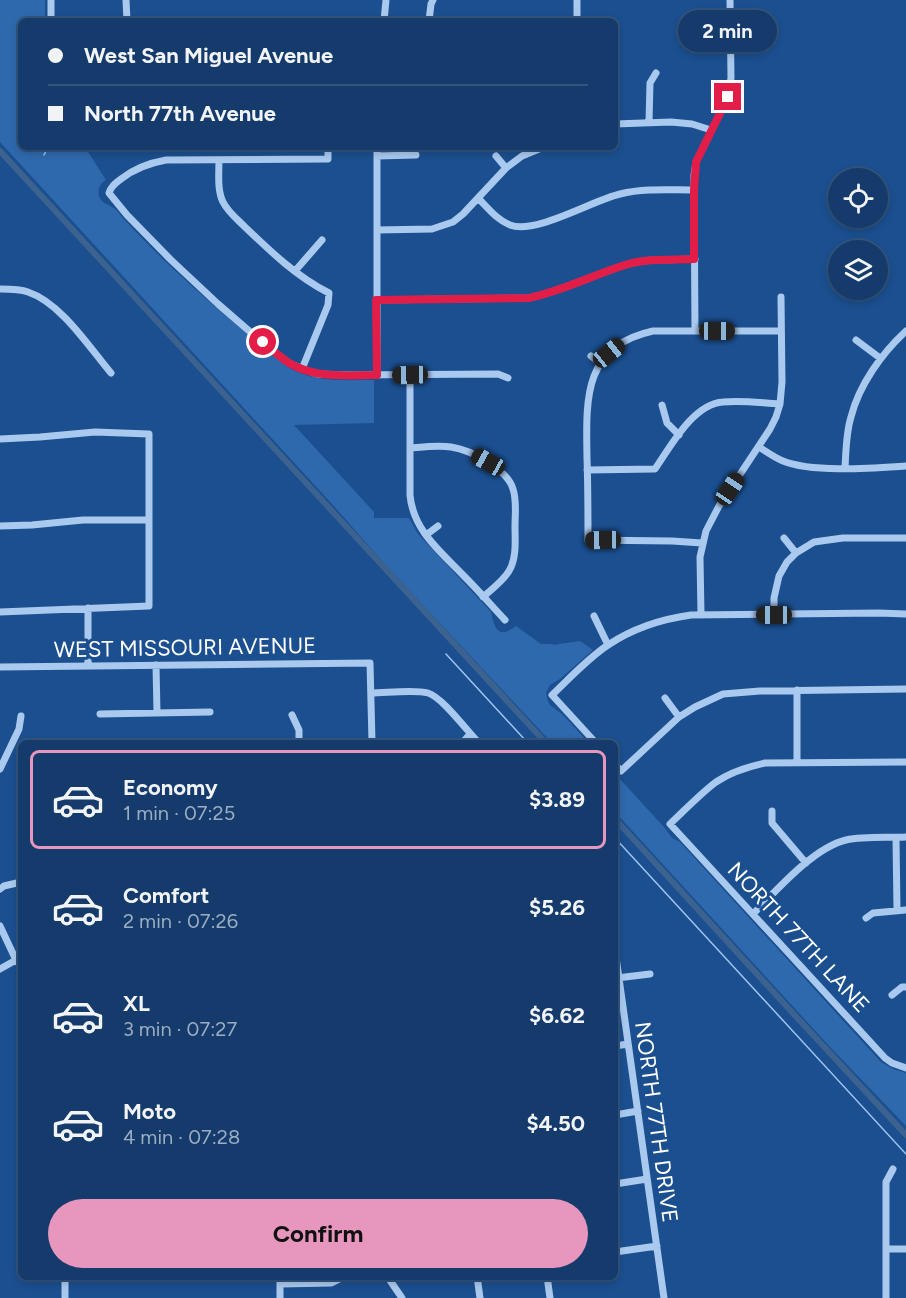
<!DOCTYPE html>
<html lang="en">
<head>
<meta charset="utf-8">
<style>
  body { margin:0; font-family:Figtree,sans-serif; background:#214673; color:#f1f3f6; height:100vh; display:flex; flex-direction:column; font-size:22px; white-space:nowrap }
  * { box-sizing:border-box; margin:0 }
  p { font-size:20px; color:#9dadc1 }
  .icon { flex:none; width:33px; height:33px; fill:none; stroke:currentColor; stroke-width:2; stroke-linecap:round; stroke-linejoin:round }
  .map { position:relative; flex:1; overflow:hidden }
  .side { position:absolute; left:18px; top:740px; width:600px; height:540px; display:flex; flex-direction:column; background:#143b6b; border-radius:9px; box-shadow:0 3px 9px #0003,0 0 0 2px #33557e }
  .side>* { flex:none }
  .top-card { position:absolute; left:18px; top:18px; width:600px; height:132px; border-radius:9px; box-shadow:0 3px 9px #0003,0 0 0 2px #33557e; display:grid; align-content:center; height:132px; padding:0 30px; background:#143b6b }
  .fabs { position:absolute; left:828px; top:168px; display:grid; gap:12px }
  .fabs a { display:grid; place-items:center; width:60px; height:60px; border-radius:50%; background:#143b6b; box-shadow:0 3px 9px #0003,0 0 0 2px #33557e; font-size:30px }
  .end { position:absolute; width:27px; height:27px; margin:-14px; border:8px solid #e11d48; background:#fff; box-shadow:0 0 0 3px #fff }
  .from { border-radius:50% }
  .bubble { position:absolute; height:42px; border-radius:21px; background:#143b6b; box-shadow:0 3px 9px #0003,0 0 0 2px #33557e; font-size:20px; font-weight:700; line-height:42px; text-align:center }
  .car { position:absolute; width:18px; height:36px; margin:-18px -9px; border-radius:8px; box-shadow:0 0 4px 2px #0007; background:linear-gradient(#222 24%,#8ab4d8 0 40%,#222 0 76%,#8ab4d8 0 86%,#222 0) }
  .top-card b { display:flex; align-items:center; gap:21px; height:57px; font-size:22px }
  .top-card b+b { border-top:2px solid #33557e }
  .top-card i { width:15px; height:15px; background:#f1f3f6 }
  ul { padding:10px 0 0; list-style:none }
  li { display:flex; align-items:center; gap:18px; height:99px; margin:0 12px 9px; padding:0 18px; border:3px solid transparent; border-radius:9px }
  li div { flex:1 }
  li b { display:block; font-size:22px }
  li em { font-style:normal; font-weight:700 }
  li.on { border-color:#e797bd }
  li>.icon { width:54px; height:54px; stroke-width:1.5 }
  .primary-button { display:flex; gap:12px; margin-top:auto; padding:12px 30px }
  .primary-button a { flex:1; height:69px; border-radius:36px; background:#e797bd; color:#111; font-size:24px; font-weight:700; line-height:69px; text-align:center }
  .map>svg:first-child { display:block }
  .green { fill:#2e69ad }
  .lines { fill:none; stroke-linecap:round; stroke-linejoin:round }
  .stream { stroke:#9cc4f0; stroke-width:1.5 }
  .canal { stroke:#3c6290; stroke-width:6 }
  .minor { stroke:#a9c9ee; stroke-width:7 }
  .route { stroke:#e11d48; stroke-width:8 }
  .labels { text-anchor:middle; stroke-width:6; stroke-linejoin:round; paint-order:stroke }
  .street-label { font-size:22px; fill:#fff; stroke:#1b4f8f }
</style>
</head>
<body>
<div class="map">
<svg width="906" height="1298" viewBox="0 0 906 1298">
  <rect width="100%" height="100%" fill="#1b4f8f"/>
  <path class="green" d="M0,0H45V21H21V147H85L106,180C99,184 96,193 101,200C104,204 108,204 112,207C116,209 119,213 122,217C172,272 229,319 286,366C313,383 342,380 374,380V423L294,425L374,512V518H409L418,534L491,612C495,628 497,640 516,626L541,644H553V645L580,641L593,650L560,679L550,685L546,693L548,702L551,706L562,714L588,742H551L390,570L332,504L0,142Z
    M615,774L619,776V778L664,827L672,838L680,842L881,1062L893,1069L906,1073V1126L830,1047L615,812Z"/>
  <g class="lines">
    <path class="stream" d="M44,155L48,147
      M446,654L527,742
      M615,838L906,1154"/>
    <path class="canal" d="M0,151L545,742
      M615,819L789,1009L906,1135"/>
    <path class="minor" d="M51,0V21
      M126,0L127,21
      M577,0V21
      M384,21L386,0
      M429,21L431,4L433,0
      M649,122L650,83L656,73
      M615,124L671,122L692,124L711,130
      M328,147V159L166,160C149,163 135,168 121,179C116,183 111,186 109,193L127,215L171,260L218,304L263,343L289,363L302,369L317,374L348,375L498,374L508,378
      M377,156L416,155
      M496,156L506,168
      M219,160C219,173 217,190 223,202C228,212 237,219 244,226C270,251 297,277 329,293L328,305L302,369
      M478,198C488,208 497,220 510,225C535,235 593,200 620,194C644,188 669,190 694,190
      M377,230L432,229L453,222L463,214L506,168L522,156L544,147
      M295,271L322,240
      M0,289C9,289 20,289 28,292C61,303 89,347 111,373
      M377,300L529,298C563,291 593,275 625,265C647,258 672,260 695,259
      M695,331L694,175L696,162L728,97L731,78L730,0
      M856,340L880,358
      M591,356L601,364
      M410,374V495C413,530 440,551 463,575C478,590 491,605 505,620
      M377,375V147
      M662,405L667,423L679,435
      M0,439L40,437L95,432L149,434V606L0,612
      M759,447C767,452 775,458 783,461C812,473 874,468 906,466
      M410,448C423,447 438,445 451,447C471,450 507,469 513,489C517,501 515,514 515,526C515,540 517,558 509,571C503,581 492,589 483,597
      M845,468C846,451 846,433 851,417C859,385 882,353 906,331
      M587,470L655,469C671,446 693,404 723,402C742,400 761,403 780,404
      M0,526L32,525L83,520H149
      M426,535L438,526
      M784,538L796,553
      M702,543L672,541L588,540C588,513 588,485 587,458C586,399 583,346 653,331H781
      M701,615L700,557L706,531L719,506L770,429L776,417L780,404L782,382L781,297
      M774,615V598L779,576L787,562L796,553L814,542L843,538H906
      M594,616L608,645
      M156,665L157,713
      M88,666V608
      M0,667L370,663L372,742
      M371,693C386,693 414,689 428,693C442,697 467,731 478,742
      M665,698L679,717
      M100,714L210,712
      M292,715L299,730V742
      M463,742L470,734
      M595,742L552,695C570,678 587,659 608,645C632,629 662,619 691,615L879,613L906,614
      M906,762L765,763C747,767 731,772 716,782C700,794 685,810 670,824L885,1058L892,1063L906,1068
      M797,763V690
      M615,764L621,771L679,717L695,707L723,694L760,691L906,689
      M0,769L19,729L21,716
      M772,811V823L806,863
      M896,838L897,910
      M0,889L4,886L21,882
      M753,914C777,890 813,848 846,840C865,836 886,838 906,837
      M866,918L873,913L906,910
      M0,926L16,960L21,966
      M615,950L664,1298
      M0,969L16,960
      M617,978L650,974
      M892,995L902,987H906
      M615,1046L628,1044
      M615,1115L638,1111
      M615,1184L647,1179
      M886,1249H906
      M615,1252L657,1246
      M65,1276V1298
      M280,1276V1298
      M387,1276L402,1298
      M477,1276L480,1298
      M547,1276L550,1298
      M280,1284L331,1283L345,1276
      M886,1298V1182L893,1169"/>
  </g>
  <g class="lines">
    <path class="route" d="M263,342C271,349 280,357 289,363C316,379 347,375 377,375L376,300L529,298C563,291 593,275 625,265C647,258 672,260 694,259V190L696,162L728,97"/>
  </g>
  <g class="labels">
    <g class="street-label">
      <text transform="translate(185 647) rotate(-1)" y="8">WEST MISSOURI AVENUE</text>
      <text transform="translate(799 937) rotate(47)" y="8">NORTH 77TH LANE</text>
      <text transform="translate(657 1122) rotate(82)" y="8">NORTH 77TH DRIVE</text>
    </g>
  </g>
</svg>
<div class="fabs">
<a><svg class="icon" aria-label="locate" viewBox="0 0 24 24"><circle cx="12" cy="12" r="6"/><path d="M12 2v4M12 18v4M2 12h4M18 12h4"/></svg></a>
<a><svg class="icon" aria-label="layers" viewBox="0 0 24 24"><path d="M12 4l9 5-9 5-9-5zM3 14l9 5 9-5"/></svg></a>
</div>
<i class="end from" style="left:263px;top:342px"></i>
<i class="end" style="left:728px;top:97px"></i>
<div class="bubble" style="left:678px;top:10px;width:99px">2 min</div>
<i class="car" style="left:717px;top:331px;rotate:90deg"></i>
<i class="car" style="left:609px;top:353px;rotate:51deg"></i>
<i class="car" style="left:410px;top:375px;rotate:269deg"></i>
<i class="car" style="left:488px;top:462px;rotate:299deg"></i>
<i class="car" style="left:730px;top:489px;rotate:34deg"></i>
<i class="car" style="left:603px;top:540px;rotate:269deg"></i>
<i class="car" style="left:774px;top:615px;rotate:270deg"></i>
<div class="top-card">
<b><i class="from"></i>West San Miguel Avenue</b>
<b><i></i>North 77th Avenue</b>
</div>
<section class="side">
<ul>
<li class="on"><svg class="icon" aria-label="car" viewBox="0 0 24 24"><path d="M5 17H2v-5l4-1 3-4h7l3 4 3 1v5h-3M9 17h6M6 11h13"/><circle cx="7" cy="17" r="2"/><circle cx="17" cy="17" r="2"/></svg><div><b>Economy</b><p>1 min · 07:25</p></div><em>$3.89</em></li>
<li><svg class="icon" aria-label="car" viewBox="0 0 24 24"><path d="M5 17H2v-5l4-1 3-4h7l3 4 3 1v5h-3M9 17h6M6 11h13"/><circle cx="7" cy="17" r="2"/><circle cx="17" cy="17" r="2"/></svg><div><b>Comfort</b><p>2 min · 07:26</p></div><em>$5.26</em></li>
<li><svg class="icon" aria-label="car" viewBox="0 0 24 24"><path d="M5 17H2v-5l4-1 3-4h7l3 4 3 1v5h-3M9 17h6M6 11h13"/><circle cx="7" cy="17" r="2"/><circle cx="17" cy="17" r="2"/></svg><div><b>XL</b><p>3 min · 07:27</p></div><em>$6.62</em></li>
<li><svg class="icon" aria-label="car" viewBox="0 0 24 24"><path d="M5 17H2v-5l4-1 3-4h7l3 4 3 1v5h-3M9 17h6M6 11h13"/><circle cx="7" cy="17" r="2"/><circle cx="17" cy="17" r="2"/></svg><div><b>Moto</b><p>4 min · 07:28</p></div><em>$4.50</em></li>
</ul>
<div class="primary-button"><a>Confirm</a></div>
</section>
</div>
</body>
</html>
